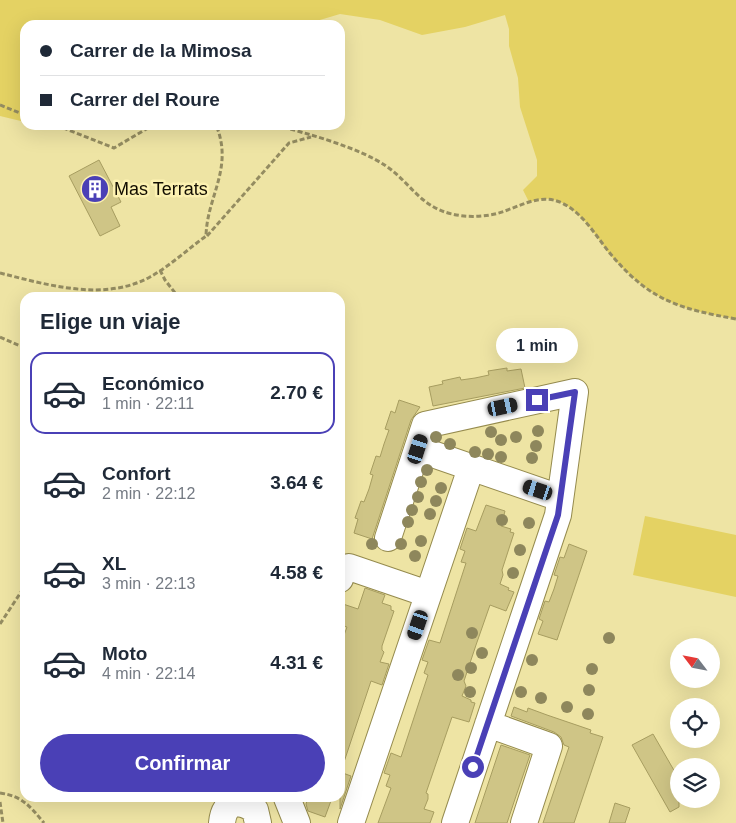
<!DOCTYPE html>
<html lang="es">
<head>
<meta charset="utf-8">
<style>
  body { margin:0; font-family:Arial,sans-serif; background:#f6f6f7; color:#1f2937; height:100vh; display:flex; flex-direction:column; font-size:19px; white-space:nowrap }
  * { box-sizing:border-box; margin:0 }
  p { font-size:16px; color:#747a83 }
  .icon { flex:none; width:28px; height:28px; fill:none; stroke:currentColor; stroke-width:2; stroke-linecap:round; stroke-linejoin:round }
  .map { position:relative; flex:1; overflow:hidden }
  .details { position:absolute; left:20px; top:292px; width:325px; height:510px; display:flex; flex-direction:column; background:#fff; border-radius:15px; box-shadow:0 5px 20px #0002 }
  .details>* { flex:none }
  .guide { position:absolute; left:20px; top:20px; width:325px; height:110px; border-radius:15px; box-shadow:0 5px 20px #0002; display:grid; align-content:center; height:110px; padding:0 20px; background:#fff }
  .needle { width:32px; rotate:302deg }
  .controls { position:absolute; left:670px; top:638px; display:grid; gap:10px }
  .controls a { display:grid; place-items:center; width:50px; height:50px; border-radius:50%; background:#fff; box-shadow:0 5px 20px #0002; font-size:25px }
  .end { position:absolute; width:22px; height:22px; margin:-11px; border:6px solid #4a40b6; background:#fff; box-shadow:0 0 0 2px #fff }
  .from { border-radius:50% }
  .bubble { position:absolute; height:35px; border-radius:18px; background:#fff; box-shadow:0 5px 20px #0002; font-size:16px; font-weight:600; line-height:35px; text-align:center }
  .car { position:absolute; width:15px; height:30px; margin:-15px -8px; border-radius:6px; box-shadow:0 0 4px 1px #0007; background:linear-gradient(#222 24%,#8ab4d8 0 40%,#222 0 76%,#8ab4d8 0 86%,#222 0) }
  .guide b { display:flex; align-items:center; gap:18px; height:48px; font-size:19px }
  .guide b+b { border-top:1px solid #e0e1e3 }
  .guide i { width:12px; height:12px; background:#1f2937 }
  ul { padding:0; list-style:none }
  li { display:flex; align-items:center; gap:15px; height:82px; margin:0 10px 8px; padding:0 10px; border:2px solid transparent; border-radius:15px }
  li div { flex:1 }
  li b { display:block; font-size:19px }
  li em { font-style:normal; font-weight:600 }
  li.selected { border-color:#4a40b6 }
  li>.icon { width:45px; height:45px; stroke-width:1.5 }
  h2 { padding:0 20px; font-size:22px; line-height:60px }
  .cta { display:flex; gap:10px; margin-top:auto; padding:10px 20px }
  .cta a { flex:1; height:58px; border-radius:30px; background:#4a40b6; color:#fff; font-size:20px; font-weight:600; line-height:58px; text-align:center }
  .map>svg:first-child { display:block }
  .green { fill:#e4d263 }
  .building { fill:#cfc586; stroke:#a79d60 }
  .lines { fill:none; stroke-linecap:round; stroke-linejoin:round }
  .minor-casing { stroke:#958b4e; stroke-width:28 }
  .path { stroke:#948c61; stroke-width:3; stroke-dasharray:5 2.5; stroke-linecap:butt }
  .minor { stroke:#fff; stroke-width:26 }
  .tree { fill:#8e875c }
  .route { stroke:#4a40b6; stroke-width:6 }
  .labels { text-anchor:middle; stroke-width:5; stroke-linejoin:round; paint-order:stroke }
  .poi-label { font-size:18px; fill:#120d00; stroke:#fcf1b1; text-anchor:start }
</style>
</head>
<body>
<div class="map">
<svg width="736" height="823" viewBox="0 0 736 823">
  <rect width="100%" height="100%" fill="#eee4a4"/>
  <path class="green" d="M0,0H736V319C704,313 673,308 646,288C634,279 622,268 612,257C596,237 581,208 555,200C546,197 538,200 529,202L523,190L537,176V160L520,107L518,78L509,46V29L505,15L465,27L422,35L380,20L340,14L303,25H25V122L0,116Z
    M645,516L736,535V597L633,575Z"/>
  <path class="building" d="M99,160L121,202L111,207L120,226L100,236L69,176Z
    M507,368V371L521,369L525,388L433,406L429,387L443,384L442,381L460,377L461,380L475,378L489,375L488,371Z
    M399,400L420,407L411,420L372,539L354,533L358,519L355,518L361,501L364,502L369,489L373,475L370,474L376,456L380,457L384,444L389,430L385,429L391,411L395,413Z
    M486,505L505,511L501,526L511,529L510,532L514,533L502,570L503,575L500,584L509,588L508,590L514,592L506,611L490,605L476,645L464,681L466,686L462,696L471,700V702L475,703L469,722L452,717L426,793L428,794V799L424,809L434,812L430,823H378L391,788L386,786L390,775L384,773L391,753L401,757L428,675L424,673L428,662L422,660L429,640L440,643L466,563L461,562L465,551L460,549L467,528L476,531Z
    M569,544L587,551L557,640L538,634L543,621L539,619L545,601L549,602L554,589L558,576L554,575L560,557L564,558Z
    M365,588L385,595L382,603L391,606V610L394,611L382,646V650L384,652L380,662L389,664L382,685L371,681L343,765L340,764V646L347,627L340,625V603L358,609Z
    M514,707L527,712L528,708L547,715L591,730L590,733L603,737L574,823H543L569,747L564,745L561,737L554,732L511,716Z
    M653,734L679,779V807L670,812L632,745Z
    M501,745L530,755L515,799L507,823H475Z
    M340,772L351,776L340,809Z
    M308,798H332L325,817L308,811L306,804Z
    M615,803L630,808L625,823H609Z"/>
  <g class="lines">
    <defs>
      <path id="minor" d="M418,449L560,498
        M388,538L425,425L575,392L558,515L455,823
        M340,579L342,573L349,567L428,594
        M488,724L549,746L524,823
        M287,798L297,823
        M222,823C224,801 239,799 255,810L258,823
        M351,823L471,468"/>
    </defs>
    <use href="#minor" class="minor-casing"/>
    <path class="path" d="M0,105L25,115
      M56,125L114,148L153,125
      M276,125C308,134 358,147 386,166C410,182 420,207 452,214C464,217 478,217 490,215C515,211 537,191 562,203C585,214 598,240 614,258C652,302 682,309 736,319
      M207,236L289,143L311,137
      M160,270L165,280L179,298
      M0,273C48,285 104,302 150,277C170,266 188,249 206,236C207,196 234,168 216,125
      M0,337L25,348
      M0,624L25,586
      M0,793C22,796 30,806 44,823
      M0,802L3,823"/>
    <use href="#minor" class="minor"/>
  </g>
  <g class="tree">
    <circle cx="538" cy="431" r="6"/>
    <circle cx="491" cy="432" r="6"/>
    <circle cx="436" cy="437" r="6"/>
    <circle cx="516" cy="437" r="6"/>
    <circle cx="501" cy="440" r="6"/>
    <circle cx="450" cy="444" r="6"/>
    <circle cx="536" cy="446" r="6"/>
    <circle cx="475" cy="452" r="6"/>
    <circle cx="488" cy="454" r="6"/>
    <circle cx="501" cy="457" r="6"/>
    <circle cx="532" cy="458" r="6"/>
    <circle cx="427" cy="470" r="6"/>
    <circle cx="421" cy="482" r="6"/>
    <circle cx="441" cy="488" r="6"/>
    <circle cx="418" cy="497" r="6"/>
    <circle cx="436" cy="501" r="6"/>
    <circle cx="412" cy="510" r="6"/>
    <circle cx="430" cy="514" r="6"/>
    <circle cx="502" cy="520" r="6"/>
    <circle cx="408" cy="522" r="6"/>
    <circle cx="529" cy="523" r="6"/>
    <circle cx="421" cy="541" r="6"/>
    <circle cx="372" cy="544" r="6"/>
    <circle cx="401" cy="544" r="6"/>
    <circle cx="520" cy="550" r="6"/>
    <circle cx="415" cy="556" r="6"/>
    <circle cx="513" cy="573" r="6"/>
    <circle cx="472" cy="633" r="6"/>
    <circle cx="609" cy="638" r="6"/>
    <circle cx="482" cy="653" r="6"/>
    <circle cx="532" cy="660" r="6"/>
    <circle cx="471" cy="668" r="6"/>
    <circle cx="592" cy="669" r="6"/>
    <circle cx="458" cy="675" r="6"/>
    <circle cx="589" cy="690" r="6"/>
    <circle cx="470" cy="692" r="6"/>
    <circle cx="521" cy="692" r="6"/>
    <circle cx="541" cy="698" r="6"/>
    <circle cx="567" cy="707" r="6"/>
    <circle cx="588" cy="714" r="6"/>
  </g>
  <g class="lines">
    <path class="route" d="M473,767L558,515L575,392L537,400"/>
  </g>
  <defs>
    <symbol id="building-disc" viewBox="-11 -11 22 22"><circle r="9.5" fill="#4a40b6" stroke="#fcf1b1"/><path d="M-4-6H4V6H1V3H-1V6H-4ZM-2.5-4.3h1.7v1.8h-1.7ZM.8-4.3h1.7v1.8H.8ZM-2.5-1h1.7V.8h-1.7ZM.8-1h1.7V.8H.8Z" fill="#fff"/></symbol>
  </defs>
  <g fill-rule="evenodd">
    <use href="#building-disc" x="79" y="173" width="32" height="32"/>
  </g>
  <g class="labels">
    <g class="poi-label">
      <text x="114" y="195">Mas Terrats</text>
    </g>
  </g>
</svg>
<div class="controls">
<a><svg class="needle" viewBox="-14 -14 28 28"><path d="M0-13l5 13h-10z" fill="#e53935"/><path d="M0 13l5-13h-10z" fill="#747a83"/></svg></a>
<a><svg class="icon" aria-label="locate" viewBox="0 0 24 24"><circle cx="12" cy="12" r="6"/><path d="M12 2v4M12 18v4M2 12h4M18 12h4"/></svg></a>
<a><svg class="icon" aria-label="layers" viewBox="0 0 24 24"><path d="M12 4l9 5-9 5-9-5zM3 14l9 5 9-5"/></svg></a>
</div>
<i class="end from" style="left:473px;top:767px"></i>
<i class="end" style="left:537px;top:400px"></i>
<div class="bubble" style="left:496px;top:328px;width:82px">1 min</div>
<i class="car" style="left:503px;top:407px;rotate:78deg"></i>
<i class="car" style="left:418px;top:449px;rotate:18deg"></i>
<i class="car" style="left:538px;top:490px;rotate:288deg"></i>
<i class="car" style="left:418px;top:625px;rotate:199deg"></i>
<div class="guide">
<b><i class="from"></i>Carrer de la Mimosa</b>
<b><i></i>Carrer del Roure</b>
</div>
<section class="details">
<h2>Elige un viaje</h2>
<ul>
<li class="selected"><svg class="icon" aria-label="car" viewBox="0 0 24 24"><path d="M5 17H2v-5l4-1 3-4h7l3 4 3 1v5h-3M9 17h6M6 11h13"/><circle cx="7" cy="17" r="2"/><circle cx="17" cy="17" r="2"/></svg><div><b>Económico</b><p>1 min · 22:11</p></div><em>2.70 €</em></li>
<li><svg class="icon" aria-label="car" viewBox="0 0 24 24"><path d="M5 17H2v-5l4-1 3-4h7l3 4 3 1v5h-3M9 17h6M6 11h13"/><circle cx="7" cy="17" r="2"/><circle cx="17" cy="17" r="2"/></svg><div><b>Confort</b><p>2 min · 22:12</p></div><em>3.64 €</em></li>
<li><svg class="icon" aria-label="car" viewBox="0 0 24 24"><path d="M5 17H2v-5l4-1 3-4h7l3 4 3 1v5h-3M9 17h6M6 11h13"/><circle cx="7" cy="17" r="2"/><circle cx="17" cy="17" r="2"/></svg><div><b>XL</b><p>3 min · 22:13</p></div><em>4.58 €</em></li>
<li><svg class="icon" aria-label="car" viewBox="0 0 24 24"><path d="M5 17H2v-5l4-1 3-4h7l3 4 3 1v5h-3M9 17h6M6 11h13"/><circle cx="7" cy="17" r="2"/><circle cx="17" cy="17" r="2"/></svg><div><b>Moto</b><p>4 min · 22:14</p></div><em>4.31 €</em></li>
</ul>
<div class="cta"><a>Confirmar</a></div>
</section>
</div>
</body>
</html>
